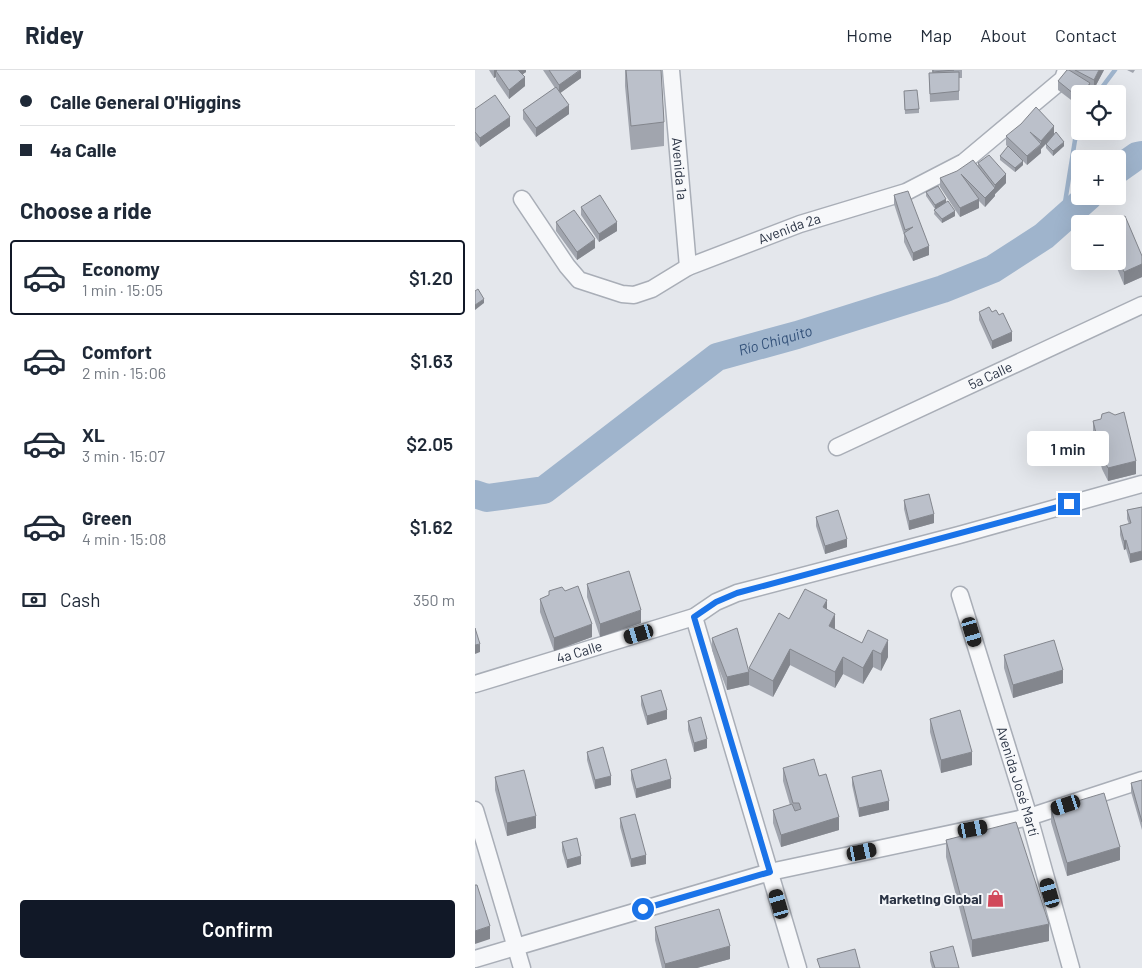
<!DOCTYPE html>
<html lang="en">
<head>
<meta charset="utf-8">
<style>
  body { margin:0; font-family:Barlow,sans-serif; background:#f2f2f3; color:#1f2937; height:100vh; display:flex; flex-direction:column; font-size:19px; white-space:nowrap }
  * { box-sizing:border-box; margin:0 }
  p { font-size:16px; color:#747a83 }
  .icon { flex:none; width:28px; height:28px; fill:none; stroke:currentColor; stroke-width:2; stroke-linecap:round; stroke-linejoin:round }
  .map { position:relative; flex:1; overflow:hidden }
  .sheet { display:flex; flex-direction:column; background:#fff; width:475px }
  .sheet>* { flex:none }
  .top-card { display:grid; align-content:center; height:110px; padding:0 20px; background:#fff }
  .tools { position:absolute; left:596px; top:15px; display:grid; gap:10px }
  .tools a { display:grid; place-items:center; width:55px; height:55px; border-radius:5px; background:#fff; box-shadow:0 5px 20px #0002; font-size:25px }
  .end { position:absolute; width:22px; height:22px; margin:-11px; border:6px solid #1a73e8; background:#fff; box-shadow:0 0 0 2px #fff }
  .from { border-radius:50% }
  .bubble { position:absolute; height:35px; border-radius:5px; background:#fff; box-shadow:0 5px 20px #0002; font-size:16px; font-weight:600; line-height:35px; text-align:center }
  .car { position:absolute; width:15px; height:30px; margin:-15px -8px; border-radius:6px; box-shadow:0 0 4px 1px #0007; background:linear-gradient(#222 24%,#8ab4d8 0 40%,#222 0 76%,#8ab4d8 0 86%,#222 0) }
  .top-card b { display:flex; align-items:center; gap:18px; height:48px; font-size:19px }
  .top-card b+b { border-top:1px solid #e0e1e3 }
  .top-card i { width:12px; height:12px; background:#1f2937 }
  ul { padding:0; list-style:none }
  li { display:flex; align-items:center; gap:15px; height:75px; margin:0 10px 8px; padding:0 10px; border:2px solid transparent; border-radius:5px }
  li div { flex:1 }
  li b { display:block; font-size:19px }
  li em { font-style:normal; font-weight:600 }
  li.active { border-color:#111827 }
  li>.icon { width:45px; height:45px; stroke-width:1.5 }
  h2 { padding:0 20px; font-size:22px; line-height:60px }
  .pay { display:flex; align-items:center; gap:12px; height:55px; padding:0 20px; font-size:19px }
  .pay p { margin-inline-start:auto }
  .primary-button { display:flex; gap:10px; margin-top:auto; padding:10px 20px }
  .primary-button a { flex:1; height:58px; border-radius:5px; background:#111827; color:#fff; font-size:20px; font-weight:600; line-height:58px; text-align:center }
  header { display:flex; align-items:center; gap:30px; box-sizing:border-box; height:70px; padding:0 25px; background:#fff; border-bottom:1px solid #e0e1e3 }
  header strong { font-size:24px }
  nav { display:flex; gap:28px; margin-inline-start:auto; font-size:18px }
  main { display:flex; flex:1; min-height:0 }
  .map>svg:first-child { display:block }
  .lines { fill:none; stroke-linecap:round; stroke-linejoin:round }
  .stream { stroke:#9fb4cc; stroke-width:4.5 }
  .river { stroke:#9fb4cc; stroke-width:28 }
  .minor-casing { stroke:#a9aeb7; stroke-width:19 }
  .minor { stroke:#f7f8fa; stroke-width:16 }
  .wall { fill:#a1a5ae }
  .shaded-wall { fill:#83868d }
  .building { fill:#bbc0ca; stroke:#83868d }
  .route { stroke:#1a73e8; stroke-width:6 }
  .labels { text-anchor:middle; stroke-width:4; stroke-linejoin:round; paint-order:stroke }
  .street-label { font-size:14px; fill:#2b3445; stroke:#f4f6f9 }
  .poi-label { font-size:14px; font-weight:bold; fill:#2b3445; stroke:#f4f6f9; text-anchor:end }
  .water-label { font-size:15px; font-style:italic; fill:#34527a; stroke:#f4f6f9 }
</style>
</head>
<body>
<header>
<strong>Ridey</strong>
<nav><a>Home</a><a>Map</a><a>About</a><a>Contact</a></nav>
</header>
<main>
<section class="sheet">
<div class="top-card">
<b><i class="from"></i>Calle General O'Higgins</b>
<b><i></i>4a Calle</b>
</div>
<h2>Choose a ride</h2>
<ul>
<li class="active"><svg class="icon" aria-label="car" viewBox="0 0 24 24"><path d="M5 17H2v-5l4-1 3-4h7l3 4 3 1v5h-3M9 17h6M6 11h13"/><circle cx="7" cy="17" r="2"/><circle cx="17" cy="17" r="2"/></svg><div><b>Economy</b><p>1 min · 15:05</p></div><em>$1.20</em></li>
<li><svg class="icon" aria-label="car" viewBox="0 0 24 24"><path d="M5 17H2v-5l4-1 3-4h7l3 4 3 1v5h-3M9 17h6M6 11h13"/><circle cx="7" cy="17" r="2"/><circle cx="17" cy="17" r="2"/></svg><div><b>Comfort</b><p>2 min · 15:06</p></div><em>$1.63</em></li>
<li><svg class="icon" aria-label="car" viewBox="0 0 24 24"><path d="M5 17H2v-5l4-1 3-4h7l3 4 3 1v5h-3M9 17h6M6 11h13"/><circle cx="7" cy="17" r="2"/><circle cx="17" cy="17" r="2"/></svg><div><b>XL</b><p>3 min · 15:07</p></div><em>$2.05</em></li>
<li><svg class="icon" aria-label="car" viewBox="0 0 24 24"><path d="M5 17H2v-5l4-1 3-4h7l3 4 3 1v5h-3M9 17h6M6 11h13"/><circle cx="7" cy="17" r="2"/><circle cx="17" cy="17" r="2"/></svg><div><b>Green</b><p>4 min · 15:08</p></div><em>$1.62</em></li>
</ul>
<div class="pay"><svg class="icon" aria-label="cash" viewBox="0 0 24 24"><path d="M3 7h18v10H3z"/><circle cx="12" cy="12" r="2"/></svg>Cash<p>350 m</p></div>
<div class="primary-button"><a>Confirm</a></div>
</section>
<div class="map">
<svg width="667" height="898" viewBox="0 0 667 898">
  <rect width="100%" height="100%" fill="#e4e7ec"/>
  <g class="lines">
    <path class="stream" d="M622,24L640,0
      M587,151L600,70L605,59"/>
    <g class="river">
      <path d="M642,100L662,86L667,85"/>
      <path id="s1" d="M0,424L12,428L69,420L242,287L322,265L468,219L518,199L569,166L614,126"/>
    </g>
    <defs>
      <g id="minor">
        <path id="s2" d="M196,0L213,197"/>
        <path id="s3" d="M47,129L92,196L104,210L147,224L159,225L177,219L213,197L325,154L431,122L489,92L588,9L591,0"/>
        <path id="s4" d="M362,377L667,235"/>
        <path id="s5" d="M485,525L554,747L596,898"/>
        <path d="M219,547L323,898"/>
        <path id="s6" d="M0,614L219,547L241,532L262,523L484,465L667,414"/>
        <path d="M0,740L47,898"/>
        <path d="M0,889L295,802L554,747L667,710"/>
      </g>
    </defs>
    <use href="#minor" class="minor-casing"/>
    <use href="#minor" class="minor"/>
  </g>
  <path class="wall" d="M14,0H51V2L48,4L50,16L34,29L21,10V7L19,8Z
    M68,0H106V8L85,23L94,44L61,67L48,49V40L80,18Z
    M150,0H186L189,52V76L156,80L150,16Z
    M457,0H487V8H484V30L455,32L454,3H457Z
    M592,0H629L619,19L615,17V22L605,24L604,36L583,20V11Z
    M652,0H660L658,3Z
    M429,21L444,39V43L430,44Z
    M0,39L35,56L5,77L0,70Z
    M579,64L589,76L578,86L571,78V74L566,79V83L552,95L548,91V95L540,102L525,90V86L533,77L531,75V66Z
    M503,93L531,113L520,124V126L510,137L504,131V138L485,147L465,117V108L503,97Z
    M451,122L471,133L480,146L467,153L459,144L460,139L451,126Z
    M419,125L454,185L438,191L429,172V165L419,134Z
    M106,137L142,161L124,172L106,145Z
    M81,152L120,178L102,190L81,161Z
    M642,154L667,186V207L649,215L639,191H642Z
    M504,242H517L537,271L517,279L504,250Z
    M618,351L661,404L633,411L627,399L618,364Z
    M429,430L459,453L434,460L429,439Z
    M667,437L655,493L651,479L649,480L645,465V456L654,454L652,449V440Z
    M341,447L372,477L350,484L341,456Z
    M112,514L166,553L125,567L112,527Z
    M65,529L117,567L79,581L65,542Z
    M352,539L360,559L413,587L406,601L398,597L388,614L368,604L360,618L315,595L298,627L274,615L252,620L237,580V568L274,602V598L314,549Z
    M529,585L588,613L538,628L529,598Z
    M166,626L192,649L172,655L166,635Z
    M455,649L497,695L466,703L455,662Z
    M213,651L232,678L219,682L213,660Z
    M112,682L136,715L120,719L112,690Z
    M308,698L344,706L364,760L306,777L298,753V740L315,735L308,711Z
    M156,700L196,718L161,728L156,709Z
    M20,707L61,758L32,766L20,720Z
    M377,707L414,740L384,747L377,715Z
    M667,710V760L656,722V713Z
    M576,739L645,790L592,806L576,752Z
    M145,748L171,794L156,797L145,757Z
    M471,770L574,871L497,887L471,787Z
    M87,772L106,794L92,798L87,781Z
    M180,857L255,889L222,898H187L180,870Z
    M455,882L484,898H457L455,891Z"/>
  <path class="shaded-wall" d="M19,0H30L21,1V7L19,8Z
    M42,0H51V2L42,8Z
    M106,0V8L84,24V15Z
    M624,0H629L619,19V10Z
    M50,7V16L34,29V20Z
    M615,13V22L614,24H607Z
    M94,35V44L61,67V58Z
    M35,47V56L5,77V68Z
    M579,56V65L566,79V83L552,95V86L566,75V71Z
    M589,72V76L578,86V81Z
    M548,91V95L540,102V98Z
    M531,104V113L520,124V115Z
    M520,118V126L510,137V128Z
    M471,129V133L460,139V135Z
    M504,129V138L485,147V138Z
    M480,141V146L467,153V149Z
    M142,152V161L124,172V164Z
    M120,169V178L102,190V182Z
    M454,176V185L438,191V183Z
    M667,194V207L649,215V202Z
    M9,229V233L0,240V235Z
    M537,262V271L517,279V271Z
    M661,391V404L633,411V398Z
    M459,444V453L434,460V451Z
    M372,469V477L350,484V476Z
    M651,470V479L649,480V471Z
    M667,481V490L655,493V484Z
    M352,530V547L348,537Z
    M166,540V553L125,567V554Z
    M360,544V560L354,556Z
    M117,554V567L79,581V568Z
    M413,570V587L406,601V584Z
    M5,574V582L0,584V575Z
    M315,579V595L298,627V611Z
    M398,580V597L388,614V598Z
    M368,587V604L360,618V602Z
    M588,600V613L538,628V615Z
    M274,602V615L252,620V607Z
    M192,640V649L172,655V646Z
    M232,669V678L219,682V673Z
    M497,682V695L466,703V690Z
    M136,706V715L120,719V710Z
    M196,709V718L161,728V719Z
    M414,731V740L384,747V738Z
    M61,746V758L32,766V753Z
    M364,747V760L306,777V765Z
    M645,777V790L592,806V793Z
    M171,785V794L156,797V789Z
    M106,786V794L92,798V790Z
    M574,854V871L497,887V870Z
    M15,856V869L0,874V861Z
    M255,876V889L222,898H190V894Z"/>
  <path class="building" d="M22,0H43L50,7L34,20L21,1Z
    M74,0H105L84,15Z
    M151,0H186L189,52L156,56Z
    M458,0H479L458,2Z
    M592,0H594L615,13L607,24H605L604,28L583,11Z
    M600,0H624L619,10Z
    M484,2V21L455,24L454,3Z
    M81,17L94,35L61,58L48,40Z
    M442,20L444,39L430,40L429,21Z
    M20,25L35,47L5,68L0,62V39Z
    M561,37L579,56L566,71L555,62L566,74L552,86L531,66L546,54Z
    M581,62L589,72L578,81L571,74Z
    M533,76L548,91L540,98L525,86Z
    M514,85L531,104L520,115L503,93Z
    M498,90L520,118L510,128L486,104L504,129L485,138L465,108L482,101Z
    M463,116L471,129L460,135L451,122Z
    M433,121L454,176L438,183L429,163L438,157L430,160L419,125Z
    M125,125L142,152L124,164L106,137Z
    M473,131L480,141L467,149L459,140Z
    M99,140L120,169L102,182L81,152Z
    M650,146L667,186V194L649,202L642,186V154H633Z
    M3,219L9,229L0,235V221Z
    M514,237L517,242L521,240L524,245L528,243L537,262L517,271L504,242Z
    M634,342L640,345L649,342L661,391L633,398L627,387L618,351L626,349L627,344Z
    M454,424L459,444L434,451L429,430Z
    M667,437V481L655,484L651,470L649,471L645,456L656,453L652,440Z
    M363,440L372,469L350,476L341,447Z
    M154,501L166,540L125,554L112,514Z
    M103,516L117,554L79,568L65,529L74,525V521L87,517L90,521Z
    M330,519L352,530L348,537L360,544L354,556L387,573L393,560L413,570L406,584L398,580L388,598L368,587L360,602L315,579L298,611L274,598L304,543L314,549Z
    M0,558L5,574L0,575Z
    M262,558L274,602L252,607L237,568Z
    M579,570L588,600L538,615L529,585Z
    M186,620L192,640L172,646L166,626Z
    M485,640L497,682L466,690L455,649Z
    M226,647L232,669L219,673L213,651Z
    M128,677L136,706L120,710L112,682Z
    M191,689L196,709L161,719L156,700Z
    M339,689L344,706L351,704L364,747L306,765L298,740L317,734L320,741L326,739L324,733H318L308,698Z
    M49,700L61,746L32,753L20,707Z
    M406,700L414,731L384,738L377,707Z
    M667,710V752L656,713Z
    M629,723L645,777L592,793L576,739Z
    M160,744L171,785L156,789L145,748Z
    M541,752L574,854L497,870L471,770Z
    M102,768L106,786L92,790L87,772Z
    M0,815H2L15,856L0,861Z
    M244,839L255,876L190,894L180,857Z
    M478,876L484,898H460L455,882Z
    M380,879L385,898H345L342,889Z"/>
  <g class="lines">
    <path class="route" d="M168,839L295,802L219,547L241,532L262,523L594,434"/>
  </g>
  <defs>
    <symbol id="shop-bare" viewBox="-9 -9 18 18"><path d="M-5-2.5h2.3a2.7 3.5 0 0 1 5.4 0H5L5.5 6h-11ZM-1.5-2.5h3a1.5 2.3 0 0 0-3 0Z" fill="#d1495b" stroke="#f4f6f9" stroke-width="2.5" paint-order="stroke"/></symbol>
  </defs>
  <g fill-rule="evenodd">
    <use href="#shop-bare" x="508" y="816" width="25" height="25"/>
  </g>
  <g class="labels">
    <g class="street-label">
      <text dy="5" stroke="none"><textPath href="#s2" startOffset="99">Avenida 1a</textPath></text>
      <text dy="5" stroke="none"><textPath href="#s3" startOffset="326">Avenida 2a</textPath></text>
      <text dy="5" stroke="none"><textPath href="#s4" startOffset="169">5a Calle</textPath></text>
      <text dy="5" stroke="none"><textPath href="#s6" startOffset="109">4a Calle</textPath></text>
      <text dy="5" stroke="none"><textPath href="#s5" startOffset="195">Avenida José Martí</textPath></text>
    </g>
    <g class="poi-label">
      <text x="507" y="834">Marketing Global</text>
    </g>
    <g class="water-label">
      <text dy="5" stroke="none"><textPath href="#s1" startOffset="349">Río Chiquito</textPath></text>
    </g>
  </g>
</svg>
<div class="tools">
<a><svg class="icon" aria-label="locate" viewBox="0 0 24 24"><circle cx="12" cy="12" r="6"/><path d="M12 2v4M12 18v4M2 12h4M18 12h4"/></svg></a>
<a>+</a>
<a>−</a>
</div>
<i class="end from" style="left:168px;top:839px"></i>
<i class="end" style="left:594px;top:434px"></i>
<div class="bubble" style="left:552px;top:361px;width:82px">1 min</div>
<i class="car" style="left:497px;top:562px;rotate:163deg"></i>
<i class="car" style="left:164px;top:564px;rotate:253deg"></i>
<i class="car" style="left:591px;top:735px;rotate:252deg"></i>
<i class="car" style="left:498px;top:759px;rotate:79deg"></i>
<i class="car" style="left:387px;top:782px;rotate:78deg"></i>
<i class="car" style="left:575px;top:823px;rotate:344deg"></i>
<i class="car" style="left:304px;top:834px;rotate:344deg"></i>
</div>
</main>
</body>
</html>
